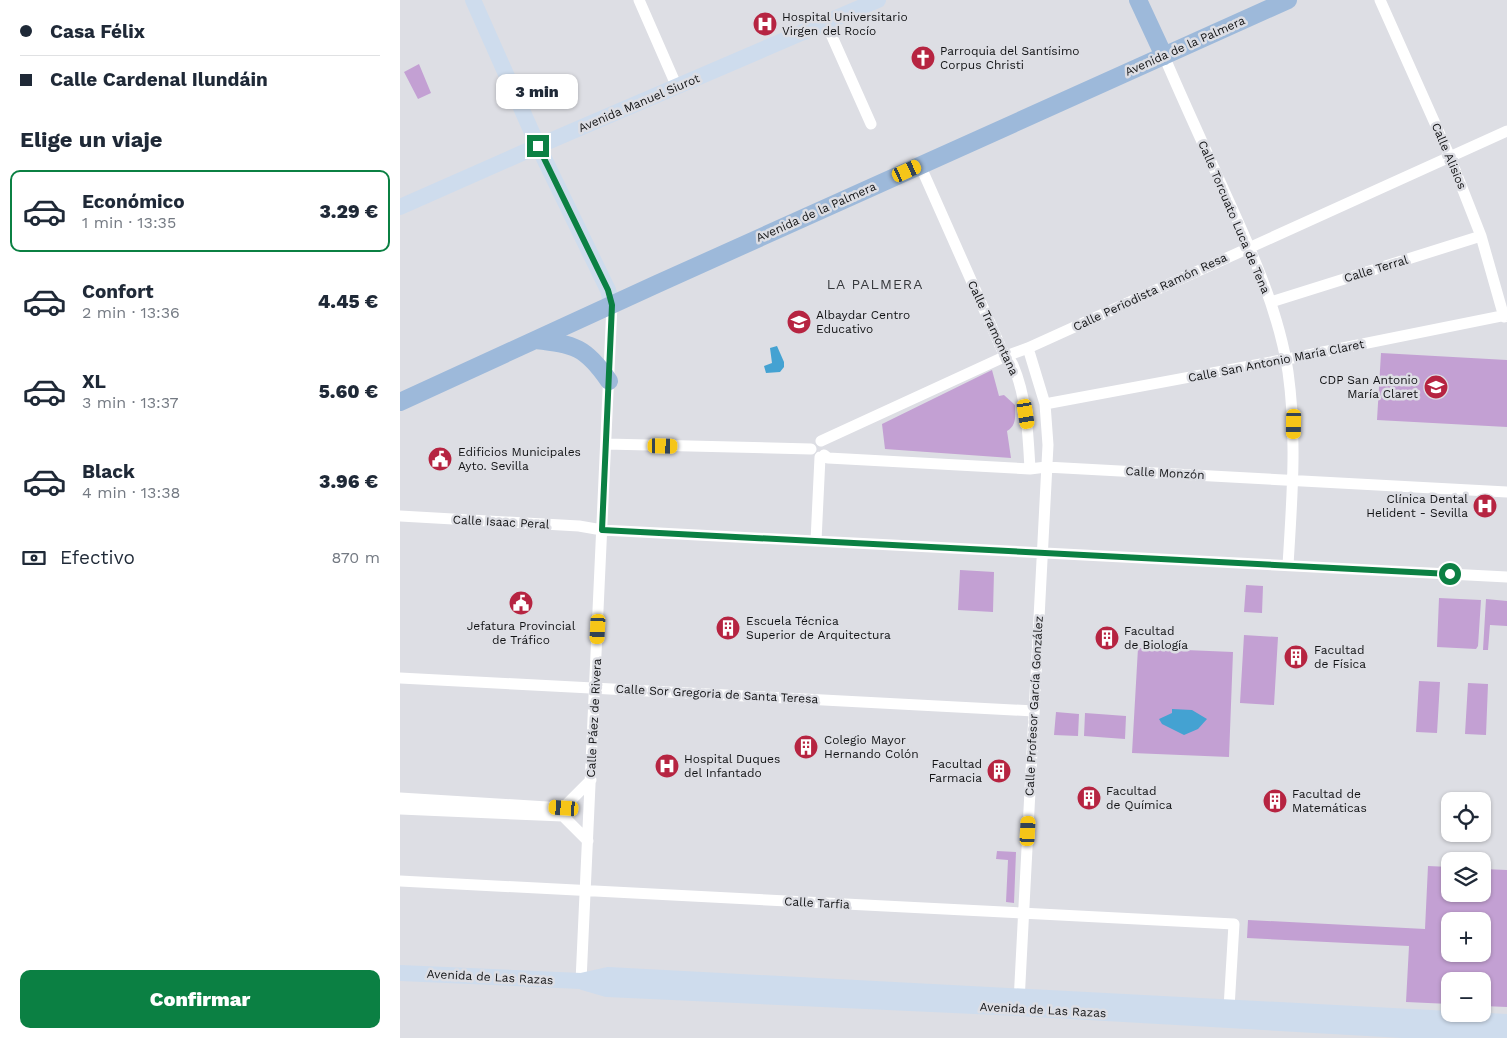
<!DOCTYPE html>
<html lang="es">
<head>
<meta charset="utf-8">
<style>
  body { margin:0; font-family:"Work Sans",sans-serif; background:#f6f6f7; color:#1f2937; height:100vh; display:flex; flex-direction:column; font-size:19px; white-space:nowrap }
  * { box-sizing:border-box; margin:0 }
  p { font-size:16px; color:#747a83 }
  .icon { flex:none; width:28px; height:28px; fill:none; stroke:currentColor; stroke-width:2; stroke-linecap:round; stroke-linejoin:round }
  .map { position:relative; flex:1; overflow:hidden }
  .panel { display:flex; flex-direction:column; background:#fff; width:400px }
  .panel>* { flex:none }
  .hud { display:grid; align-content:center; height:110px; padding:0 20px; background:#fff }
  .fabs { position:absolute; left:1041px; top:792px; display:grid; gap:10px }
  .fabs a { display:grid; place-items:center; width:50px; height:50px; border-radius:10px; background:#fff; box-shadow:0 1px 4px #0004; font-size:25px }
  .end { position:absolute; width:22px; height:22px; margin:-11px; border:6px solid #0b8043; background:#fff; box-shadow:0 0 0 2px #fff }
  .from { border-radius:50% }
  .bubble { position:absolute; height:35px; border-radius:10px; background:#fff; box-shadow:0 1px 4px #0004; font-size:16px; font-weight:800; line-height:35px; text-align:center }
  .car { position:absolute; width:15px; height:30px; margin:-15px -8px; border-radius:6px; box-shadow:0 0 4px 1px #0007; background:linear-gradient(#f5c518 24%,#345 0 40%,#f5c518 0 76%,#345 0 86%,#f5c518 0) }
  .hud b { display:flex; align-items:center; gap:18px; height:48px; font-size:19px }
  .hud b+b { border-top:1px solid #e0e1e3 }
  .hud i { width:12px; height:12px; background:#1f2937 }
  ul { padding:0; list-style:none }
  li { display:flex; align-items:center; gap:15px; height:82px; margin:0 10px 8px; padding:0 10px; border:2px solid transparent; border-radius:10px }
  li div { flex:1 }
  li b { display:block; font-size:19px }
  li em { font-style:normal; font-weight:800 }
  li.on { border-color:#0b8043 }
  li>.icon { width:45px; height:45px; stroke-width:1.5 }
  h2 { padding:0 20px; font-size:22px; line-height:60px }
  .pay { display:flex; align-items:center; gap:12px; height:55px; padding:0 20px; font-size:19px }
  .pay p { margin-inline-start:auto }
  .action { display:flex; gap:10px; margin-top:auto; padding:10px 20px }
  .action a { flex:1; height:58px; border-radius:10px; background:#0b8043; color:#fff; font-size:20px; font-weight:800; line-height:58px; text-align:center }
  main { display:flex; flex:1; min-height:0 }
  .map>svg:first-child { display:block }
  .green { fill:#c3a0d3; fill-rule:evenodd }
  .water { fill:#44a2d2 }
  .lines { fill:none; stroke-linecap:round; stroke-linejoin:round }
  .street { stroke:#fff; stroke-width:11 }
  .secondary { stroke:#cedced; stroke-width:16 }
  .primary { stroke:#9db9da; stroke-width:18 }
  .route { stroke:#0b8043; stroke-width:6 }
  .labels { text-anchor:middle; stroke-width:5; stroke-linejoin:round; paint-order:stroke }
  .poi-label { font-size:12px; fill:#121315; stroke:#dddee4; text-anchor:start }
  .street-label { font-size:12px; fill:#121315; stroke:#dddee4 }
  .neighbourhood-label { font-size:14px; letter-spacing:1px; fill:#36383c; stroke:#dddee4 }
</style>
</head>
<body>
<main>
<section class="panel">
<div class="hud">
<b><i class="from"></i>Casa Félix</b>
<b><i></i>Calle Cardenal Ilundáin</b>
</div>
<h2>Elige un viaje</h2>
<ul>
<li class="on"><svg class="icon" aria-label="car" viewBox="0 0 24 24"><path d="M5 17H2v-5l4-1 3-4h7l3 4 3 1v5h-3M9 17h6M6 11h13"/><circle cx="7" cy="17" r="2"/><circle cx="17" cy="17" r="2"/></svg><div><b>Económico</b><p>1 min · 13:35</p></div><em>3.29 €</em></li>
<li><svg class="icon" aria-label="car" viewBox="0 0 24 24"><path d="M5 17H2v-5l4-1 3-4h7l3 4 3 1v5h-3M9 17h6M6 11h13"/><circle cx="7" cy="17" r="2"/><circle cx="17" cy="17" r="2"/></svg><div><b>Confort</b><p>2 min · 13:36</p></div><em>4.45 €</em></li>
<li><svg class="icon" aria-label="car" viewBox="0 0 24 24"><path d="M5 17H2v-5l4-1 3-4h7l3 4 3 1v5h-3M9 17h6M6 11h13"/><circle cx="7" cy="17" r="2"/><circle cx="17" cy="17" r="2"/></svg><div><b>XL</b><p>3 min · 13:37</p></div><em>5.60 €</em></li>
<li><svg class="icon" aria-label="car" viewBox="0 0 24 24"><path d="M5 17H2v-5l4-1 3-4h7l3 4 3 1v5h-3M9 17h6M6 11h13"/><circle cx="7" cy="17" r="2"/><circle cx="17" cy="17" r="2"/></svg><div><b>Black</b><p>4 min · 13:38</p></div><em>3.96 €</em></li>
</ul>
<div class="pay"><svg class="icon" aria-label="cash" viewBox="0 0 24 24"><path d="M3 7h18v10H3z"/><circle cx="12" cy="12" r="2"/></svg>Efectivo<p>870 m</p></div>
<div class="action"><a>Confirmar</a></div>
</section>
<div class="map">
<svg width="1107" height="1038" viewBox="0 0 1107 1038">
  <rect width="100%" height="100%" fill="#dddee4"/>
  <path class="green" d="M19,64L31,93L18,99L4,72Z
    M981,353L1107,360V427L977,420Z
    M592,370L599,396L604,395L615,405C615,416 617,425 607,431L611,458L485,449L482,424Z
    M560,570L594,572L593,612L558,610Z
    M846,585L863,586L862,613L844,612Z
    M1039,598L1081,600L1078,646L1076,649L1037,647Z
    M1086,599L1107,601V626L1090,625L1088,650H1083Z
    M844,635L878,637L874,705L840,703Z
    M738,648L833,652L829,757L732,753Z
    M1019,681L1040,682L1037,733L1016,732Z
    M1068,683L1088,684L1086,735L1065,734Z
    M656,712L679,714L678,736L654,735Z
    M685,713L726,716L725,739L684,736Z
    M597,851L616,852L614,903L606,902L608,860L596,859Z
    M1028,866L1050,867V894H1082L1083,869L1107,870V1007L1083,1006L1082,981H1050V1004L1006,1002L1009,946L847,938L848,920L1025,929ZM1050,921H1082V954H1050Z"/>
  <path class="water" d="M377,346L384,362V367L380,372L366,373L364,366L372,363L370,348Z
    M772,709L792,710L807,719L798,729L784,735L762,724L759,719L772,713Z"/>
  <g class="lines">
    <path class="street" d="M239,0L277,87
      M980,0L1050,157L1081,236L1104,317
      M426,23L471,124
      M764,56C784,103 806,150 827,197C852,252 879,312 888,372C897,436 892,500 888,565
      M520,165L602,350C606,355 611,360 613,365C627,398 628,435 630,469
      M871,302L1081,236
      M645,404L903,356L1107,315
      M421,441L606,356L628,348L1107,131
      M206,444L411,449
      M424,455L428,458L447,459L630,469L646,467L1107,492
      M0,516L179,526L202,530L1107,577
      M416,541L420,457
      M0,678L634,711
      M0,798L163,808L191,780
      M0,809L163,816L188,841
      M0,881L834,924L829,1008
      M181,981L212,305
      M619,1002L648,445L645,404L628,348"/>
    <path class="secondary" d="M73,0L138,146L208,290L212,305
      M0,207L138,146L478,0
      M0,973L181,981L208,975L1107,1022
      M183,982L207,989L619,1008L1107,1036"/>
    <path class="primary" d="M738,0L764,56
      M135,340C174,344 186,347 209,381
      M0,402L257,284L888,0"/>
  </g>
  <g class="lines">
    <path class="route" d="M138,146L208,290L212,305L202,530L1050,574"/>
  </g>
  <defs>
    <symbol id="hospital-disc" viewBox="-11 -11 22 22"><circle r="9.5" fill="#b62441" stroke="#dddee4"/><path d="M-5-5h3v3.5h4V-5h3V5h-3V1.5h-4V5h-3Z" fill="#fff"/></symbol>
    <symbol id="church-disc" viewBox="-11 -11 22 22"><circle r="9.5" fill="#b62441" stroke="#dddee4"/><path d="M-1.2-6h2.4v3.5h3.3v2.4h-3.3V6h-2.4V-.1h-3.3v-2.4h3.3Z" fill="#fff"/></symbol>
    <symbol id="school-disc" viewBox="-11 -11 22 22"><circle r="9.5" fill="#b62441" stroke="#dddee4"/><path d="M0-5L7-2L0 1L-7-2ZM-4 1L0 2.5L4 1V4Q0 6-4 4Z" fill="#fff"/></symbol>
    <symbol id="civic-disc" viewBox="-11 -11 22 22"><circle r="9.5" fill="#b62441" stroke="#dddee4"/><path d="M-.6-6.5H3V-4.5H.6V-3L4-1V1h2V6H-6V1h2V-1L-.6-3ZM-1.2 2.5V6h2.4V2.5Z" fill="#fff"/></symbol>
    <symbol id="building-disc" viewBox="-11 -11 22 22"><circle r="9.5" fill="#b62441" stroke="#dddee4"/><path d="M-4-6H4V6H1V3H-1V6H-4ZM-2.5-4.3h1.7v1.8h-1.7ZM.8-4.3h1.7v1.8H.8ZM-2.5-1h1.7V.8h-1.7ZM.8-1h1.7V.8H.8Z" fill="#fff"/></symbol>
  </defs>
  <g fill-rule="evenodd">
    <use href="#hospital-disc" x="351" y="10" width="28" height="28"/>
    <use href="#church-disc" x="509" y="44" width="28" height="28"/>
    <use href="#school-disc" x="385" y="308" width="28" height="28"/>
    <use href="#school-disc" x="1022" y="373" width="28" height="28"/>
    <use href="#civic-disc" x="26" y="445" width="28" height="28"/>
    <use href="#hospital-disc" x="1071" y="492" width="28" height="28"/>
    <use href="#civic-disc" x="107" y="589" width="28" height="28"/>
    <use href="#building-disc" x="314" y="614" width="28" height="28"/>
    <use href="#building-disc" x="693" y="624" width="28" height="28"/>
    <use href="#building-disc" x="882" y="643" width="28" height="28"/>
    <use href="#building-disc" x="392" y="733" width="28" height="28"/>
    <use href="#hospital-disc" x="253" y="752" width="28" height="28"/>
    <use href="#building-disc" x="585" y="757" width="28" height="28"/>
    <use href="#building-disc" x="675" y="784" width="28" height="28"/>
    <use href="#building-disc" x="861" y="787" width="28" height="28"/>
  </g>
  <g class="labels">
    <g class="poi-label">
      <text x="382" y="21">Hospital Universitario<tspan x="382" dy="14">Virgen del Rocío</tspan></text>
      <text x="540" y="55">Parroquia del Santísimo<tspan x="540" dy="14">Corpus Christi</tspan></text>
      <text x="416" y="319">Albaydar Centro<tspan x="416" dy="14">Educativo</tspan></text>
      <text x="1018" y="384" text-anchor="end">CDP San Antonio<tspan x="1018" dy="14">María Claret</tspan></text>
      <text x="58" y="456">Edificios Municipales<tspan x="58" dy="14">Ayto. Sevilla</tspan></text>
      <text x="1068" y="503" text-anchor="end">Clínica Dental<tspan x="1068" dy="14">Helident - Sevilla</tspan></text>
      <text x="346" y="625">Escuela Técnica<tspan x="346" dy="14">Superior de Arquitectura</tspan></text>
      <text x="121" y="630" text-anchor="middle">Jefatura Provincial<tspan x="121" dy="14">de Tráfico</tspan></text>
      <text x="724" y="635">Facultad<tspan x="724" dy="14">de Biología</tspan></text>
      <text x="914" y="654">Facultad<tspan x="914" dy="14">de Física</tspan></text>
      <text x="424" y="744">Colegio Mayor<tspan x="424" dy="14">Hernando Colón</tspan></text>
      <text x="284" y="763">Hospital Duques<tspan x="284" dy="14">del Infantado</tspan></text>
      <text x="582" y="768" text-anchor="end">Facultad<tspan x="582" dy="14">Farmacia</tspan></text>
      <text x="706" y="795">Facultad<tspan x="706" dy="14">de Química</tspan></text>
      <text x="892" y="798">Facultad de<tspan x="892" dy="14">Matemáticas</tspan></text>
    </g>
    <g class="street-label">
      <text transform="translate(785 46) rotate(-24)" y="4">Avenida de la Palmera</text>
      <text transform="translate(239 103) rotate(-23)" y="4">Avenida Manuel Siurot</text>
      <text transform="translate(1049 156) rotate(67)" y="4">Calle Alisios</text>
      <text transform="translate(416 212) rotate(-24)" y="4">Avenida de la Palmera</text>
      <text transform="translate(834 217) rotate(67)" y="4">Calle Torcuato Luca de Tena</text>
      <text transform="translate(976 269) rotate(-17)" y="4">Calle Terral</text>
      <text transform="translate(750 292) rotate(-25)" y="4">Calle Periodista Ramón Resa</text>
      <text transform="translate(593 328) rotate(65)" y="4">Calle Tramontana</text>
      <text transform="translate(876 361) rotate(-11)" y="4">Calle San Antonio María Claret</text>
      <text transform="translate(765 473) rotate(3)" y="4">Calle Monzón</text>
      <text transform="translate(101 522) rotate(3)" y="4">Calle Isaac Peral</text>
      <text transform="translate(317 694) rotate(3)" y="4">Calle Sor Gregoria de Santa Teresa</text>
      <text transform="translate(634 706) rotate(-87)" y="4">Calle Profesor García González</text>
      <text transform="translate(194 718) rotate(-87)" y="4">Calle Páez de Rivera</text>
      <text transform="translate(417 903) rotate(3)" y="4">Calle Tarfia</text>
      <text transform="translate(90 977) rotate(3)" y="4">Avenida de Las Razas</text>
      <text transform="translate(643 1010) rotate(3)" y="4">Avenida de Las Razas</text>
    </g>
    <g class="neighbourhood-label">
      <text x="475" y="289">LA PALMERA</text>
    </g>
  </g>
</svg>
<div class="fabs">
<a><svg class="icon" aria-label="locate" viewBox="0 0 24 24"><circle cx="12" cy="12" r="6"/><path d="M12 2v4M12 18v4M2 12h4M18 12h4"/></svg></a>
<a><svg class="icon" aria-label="layers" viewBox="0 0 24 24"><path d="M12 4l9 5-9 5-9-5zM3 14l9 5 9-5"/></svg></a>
<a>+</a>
<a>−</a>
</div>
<i class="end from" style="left:1050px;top:574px"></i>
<i class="end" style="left:138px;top:146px"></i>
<div class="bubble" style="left:96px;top:74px;width:82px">3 min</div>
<i class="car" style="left:507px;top:171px;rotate:65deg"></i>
<i class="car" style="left:626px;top:414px;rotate:171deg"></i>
<i class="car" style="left:894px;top:424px;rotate:181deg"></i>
<i class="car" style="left:263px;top:446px;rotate:91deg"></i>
<i class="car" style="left:198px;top:629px;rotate:183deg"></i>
<i class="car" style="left:164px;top:808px;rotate:274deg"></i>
<i class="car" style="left:628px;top:831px;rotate:3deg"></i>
</div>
</main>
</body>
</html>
